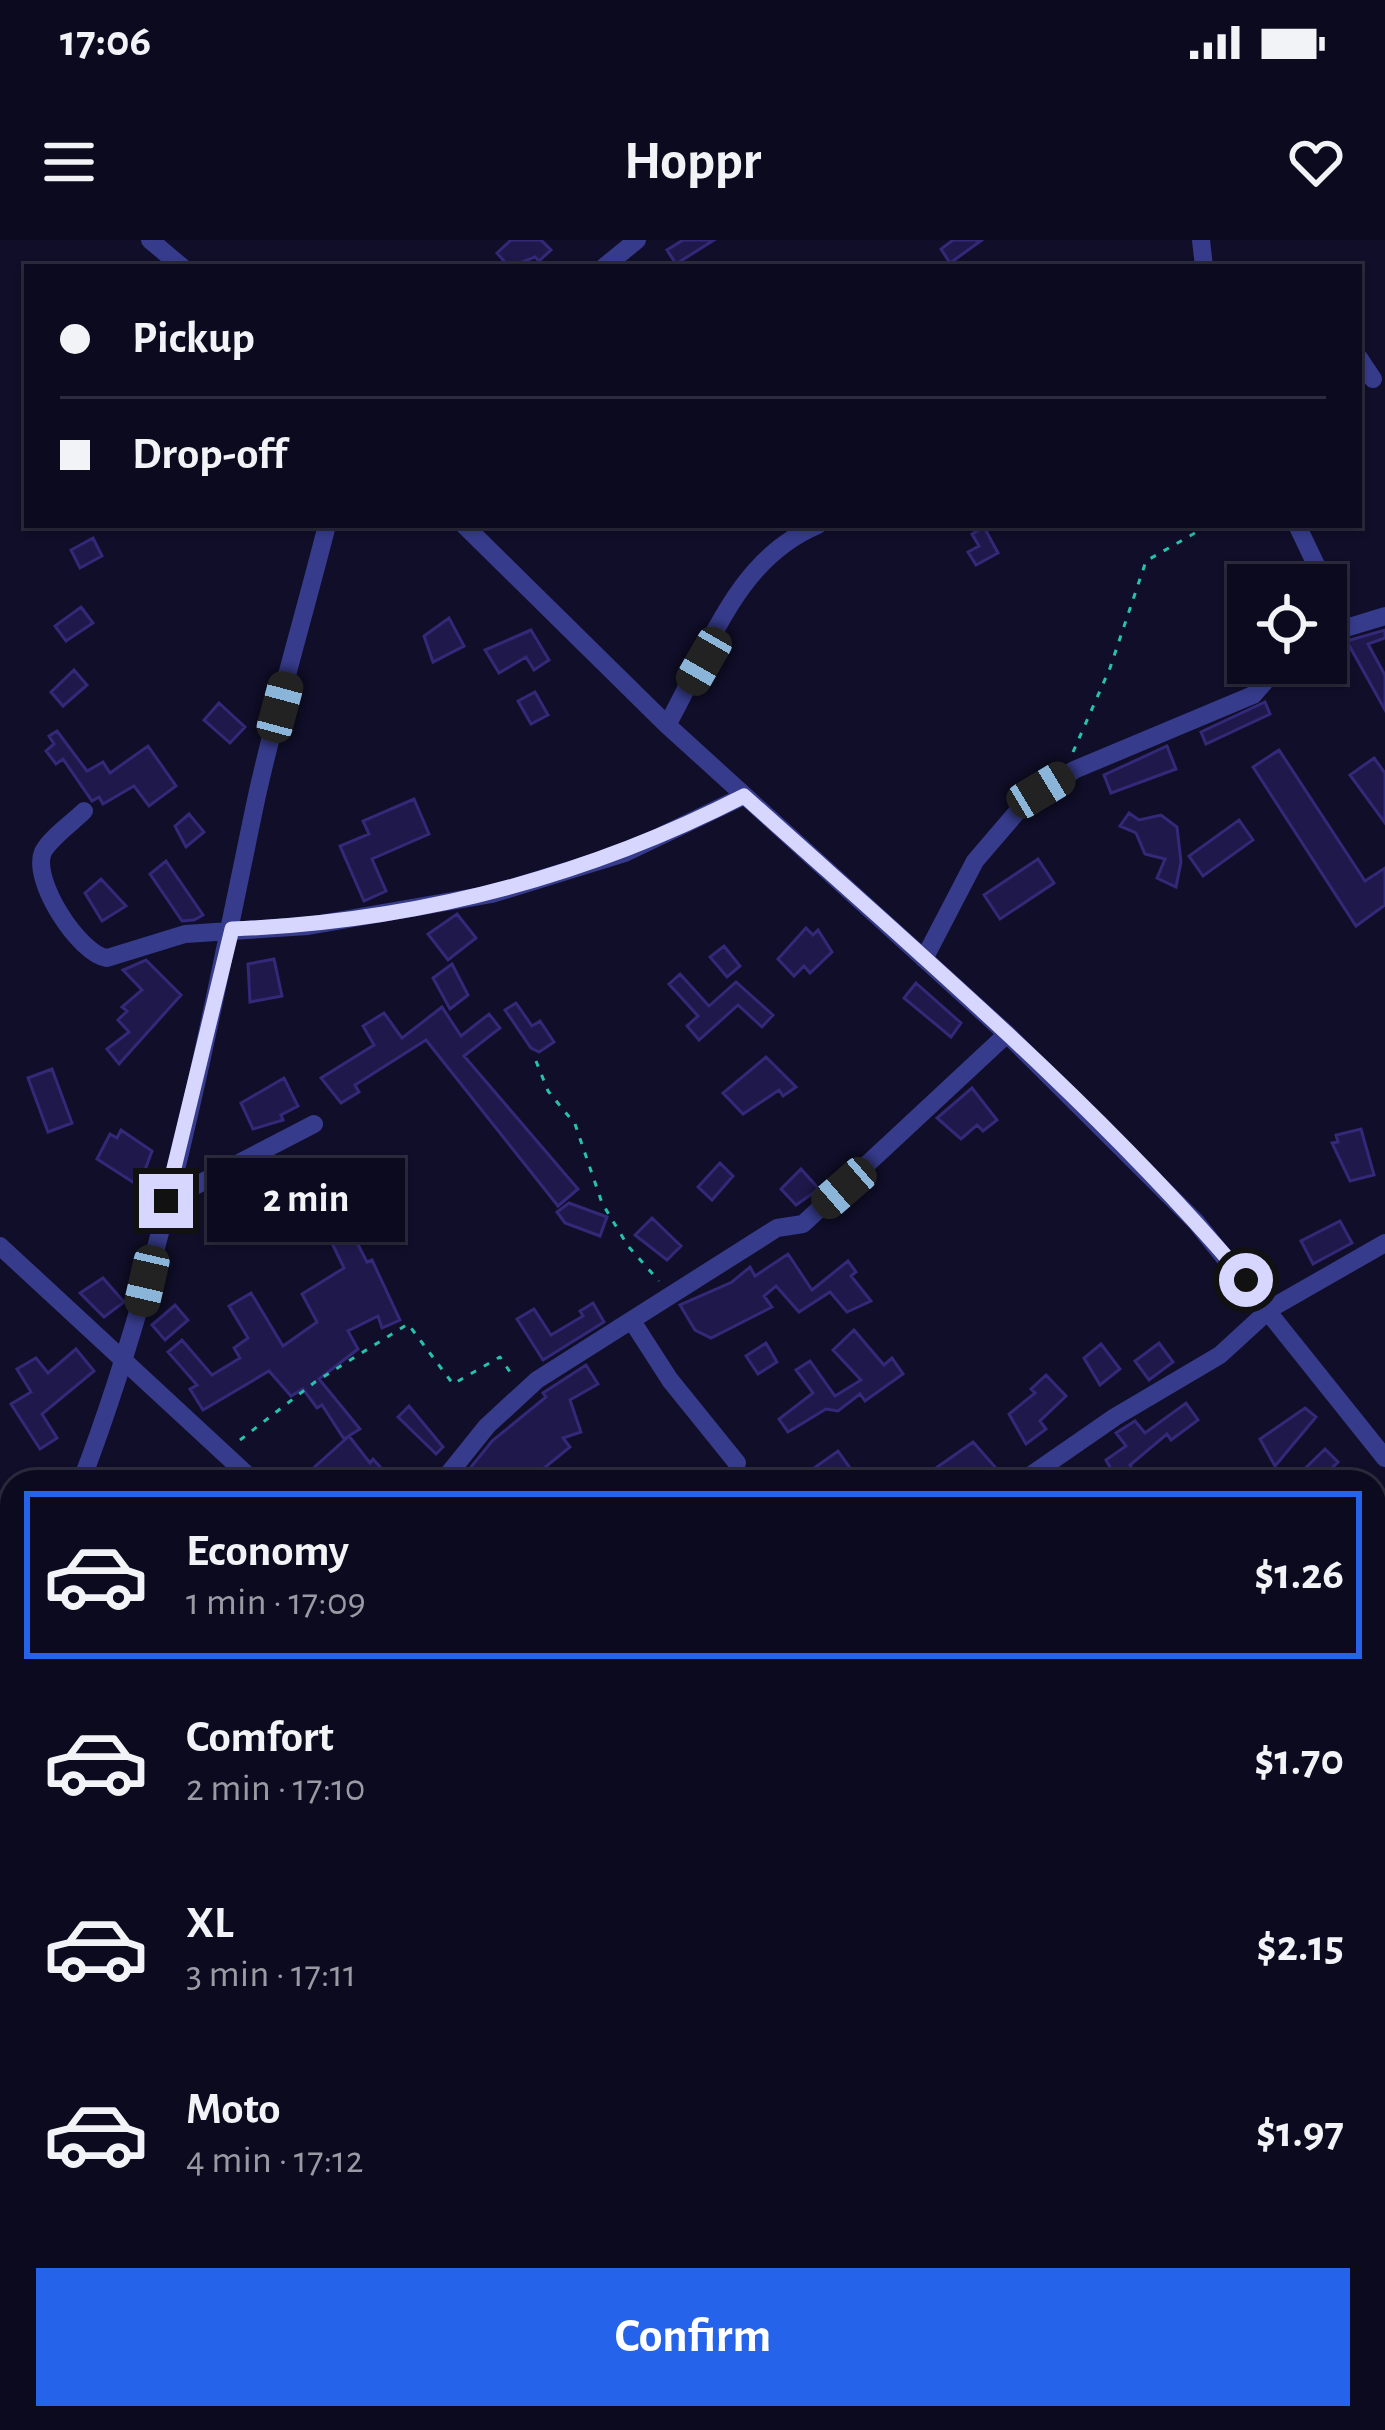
<!DOCTYPE html>
<html lang="en">
<head>
<meta charset="utf-8">
<style>
  body { margin:0; font-family:"Alegreya Sans",sans-serif; background:#151328; color:#f1f3f6; height:100vh; display:flex; flex-direction:column; font-size:45px; white-space:nowrap }
  * { box-sizing:border-box; margin:0 }
  p { font-size:39px; color:#9a9aa4 }
  .icon { flex:none; width:66px; height:66px; fill:none; stroke:currentColor; stroke-width:2; stroke-linecap:round; stroke-linejoin:round }
  .map { position:relative; flex:1; overflow:hidden }
  .sheet { position:absolute; left:0px; top:1230px; width:1386px; height:960px; display:flex; flex-direction:column; background:#0c0a1f; border-radius:36px 36px 0 0; box-shadow:0 3px 9px #0004,0 0 0 3px #2c2b3d }
  .sheet>* { flex:none }
  .guide { position:absolute; left:24px; top:24px; width:1338px; height:264px; border-radius:0px; box-shadow:0 3px 9px #0004,0 0 0 3px #2c2b3d; display:grid; align-content:center; height:264px; padding:0 36px; background:#0c0a1f }
  .buttons { position:absolute; left:1227px; top:324px; display:grid; gap:24px }
  .buttons a { display:grid; place-items:center; width:120px; height:120px; border-radius:0px; background:#0c0a1f; box-shadow:0 3px 9px #0004,0 0 0 3px #2c2b3d; font-size:60px }
  .end { position:absolute; width:54px; height:54px; margin:-27px; border:15px solid #d7d6ff; background:#111; box-shadow:0 0 0 6px #111 }
  .from { border-radius:50% }
  .bubble { position:absolute; height:84px; border-radius:0px; background:#0c0a1f; box-shadow:0 3px 9px #0004,0 0 0 3px #2c2b3d; font-size:39px; font-weight:600; line-height:84px; text-align:center }
  .car { position:absolute; width:36px; height:72px; margin:-36px -18px; border-radius:15px; box-shadow:0 0 9px 3px #0007; background:linear-gradient(#222 24%,#8ab4d8 0 40%,#222 0 76%,#8ab4d8 0 86%,#222 0) }
  .guide b { display:flex; align-items:center; gap:42px; height:114px; font-size:45px }
  .guide b+b { border-top:3px solid #2c2b3d }
  .guide i { width:30px; height:30px; background:#f1f3f6 }
  ul { padding:21px 0 0; list-style:none }
  li { display:flex; align-items:center; gap:36px; height:168px; margin:0 24px 18px; padding:0 12px; border:6px solid transparent; border-radius:0px }
  li div { flex:1 }
  li b { display:block; font-size:45px }
  li em { font-style:normal; font-weight:600 }
  li.current { border-color:#2563eb }
  li>.icon { width:108px; height:108px; stroke-width:1.5 }
  .primary-button { display:flex; gap:24px; margin-top:auto; padding:24px 36px }
  .primary-button a { flex:1; height:138px; border-radius:0px; background:#2563eb; color:#fff; font-size:48px; font-weight:600; line-height:138px; text-align:center }
  .status { display:flex; justify-content:space-between; align-items:center; height:84px; padding:0 60px; background:#0c0a1f; direction:ltr }
  .status svg { height:33px; fill:currentColor }
  header { display:flex; justify-content:space-between; align-items:center; height:156px; padding:0 36px; background:#0c0a1f; font-size:54px; font-weight:600 }
  .map>svg:first-child { display:block }
  .building { fill:#1f194b; stroke:#322979; stroke-width:3 }
  .lines { fill:none; stroke-linecap:round; stroke-linejoin:round }
  .path { stroke:#27c2ab; stroke-width:3; stroke-dasharray:6 9; stroke-linecap:butt }
  .minor { stroke:#363b8b; stroke-width:18 }
  .route { stroke:#d7d6ff; stroke-width:15 }
</style>
</head>
<body>
<div class="status"><b>17:06</b><svg viewBox="0 0 49 12"><path d="M0 12V9h3v3zM5 12V6h3v6zM10 12V3h3v9zM15 12V0h3v12zM26 1h20v11H26zM47 4h2v5h-2z"/></svg></div>
<header><svg class="icon" aria-label="menu" viewBox="0 0 24 24"><path d="M4 6h16M4 12h16M4 18h16"/></svg>Hoppr<svg class="icon" aria-label="heart" viewBox="0 0 24 24"><path d="M12 20l-8-8c-3-5 5-10 8-4 3-6 11-1 8 4z"/></svg></header>
<div class="map">
<svg width="1385" height="2190" viewBox="0 0 1385 2190">
  <rect width="100%" height="100%" fill="#100e29"/>
  <path class="building" d="M511,0H541L551,10L539,21L535,17L509,27L497,13Z
    M683,0H714L676,24L667,10Z
    M953,0H982L950,23L941,9Z
    M984,287L998,313L976,325L968,312L979,306L972,294Z
    M93,298L102,316L80,328L71,310Z
    M81,367L93,383L66,401L55,386Z
    M449,378L464,406L433,422L424,396Z
    M531,390L549,420L534,430L526,417L499,433L485,410Z
    M1385,390V398L1368,404L1385,435V470L1350,407L1326,420V407Z
    M74,430L87,445L63,466L51,452Z
    M535,452L548,475L531,484L518,461Z
    M1265,462L1270,474L1206,504L1201,492Z
    M219,463L245,487L230,503L204,480Z
    M57,491L87,531L103,522L110,533L148,506L176,546L149,566L134,546L103,564L99,557L92,561L63,519L56,524L46,511L54,504L49,496Z
    M1167,506L1176,529L1111,553L1104,535Z
    M1279,510L1365,641L1385,628V665L1356,686L1253,527Z
    M1374,518L1385,533V583L1350,535Z
    M414,559L429,594L372,619L386,651L364,661L340,606L369,594L363,581Z
    M1129,573L1139,580L1161,575L1177,587L1181,622L1176,647L1157,638L1165,619L1145,614L1136,593L1120,586Z
    M189,574L204,592L186,607L175,586Z
    M1239,580L1253,600L1203,636L1189,616Z
    M1038,619L1054,643L1000,679L984,655Z
    M166,621L203,675L194,680L182,681L150,634Z
    M101,639L126,666L102,681L85,653Z
    M457,674L476,698L448,720L428,694Z
    M806,688L813,695L818,690L832,712L810,733L804,726L794,736L778,719Z
    M724,706L740,726L727,737L710,717Z
    M274,719L282,756L250,762L248,724Z
    M146,720L181,755L119,824L107,809L129,792L118,780L127,771L122,767L142,750L123,730Z
    M452,724L468,755L450,769L433,738Z
    M680,734L709,766L736,742L773,775L762,787L738,765L699,800L687,786L698,776L669,744Z
    M916,743L961,783L951,797L904,758Z
    M516,763L532,786L540,781L554,802L539,812L531,808L505,770Z
    M442,767L461,796L489,774L500,788L464,816L578,949L558,966L426,800L355,845L359,852L341,863L321,838L374,805L363,786L384,773L402,798Z
    M766,817L796,847L783,856L779,850L743,874L723,853Z
    M52,829L72,883L48,892L28,838Z
    M284,838L298,866L281,875L283,880L253,889L241,863Z
    M972,848L997,880L983,891L977,885L961,899L937,878Z
    M1361,889L1374,935L1350,941L1332,903L1338,902L1336,895Z
    M121,890L152,911L139,946L97,919L110,894L117,898Z
    M720,923L733,936L712,960L698,947Z
    M801,929L819,949L796,965L781,949Z
    M569,963L607,977L600,996L565,983L557,972Z
    M357,975L363,987L352,993L367,1022L372,1020L400,1080L382,1088L378,1076L348,1091L358,1109L319,1139L360,1189L344,1199L322,1165L317,1168L303,1149L291,1156L269,1131L203,1170L190,1149L197,1145L168,1112L182,1100L212,1135L240,1118L234,1108L248,1098L229,1066L251,1053L283,1106L317,1082L302,1054L344,1028L326,991Z
    M652,978L681,1006L667,1020L635,995Z
    M1340,981L1352,1003L1313,1024L1301,1001Z
    M788,1014L812,1050L848,1021L856,1032L851,1036L871,1061L847,1072L830,1052L799,1072L776,1046L764,1056L772,1067L711,1098L695,1090L680,1065L732,1042L750,1027L755,1036Z
    M103,1038L124,1062L104,1077L80,1053Z
    M593,1063L604,1082L543,1120L517,1079L534,1069L551,1095L583,1076L580,1071Z
    M175,1065L188,1080L165,1100L152,1085Z
    M854,1090L884,1125L892,1118L903,1134L865,1161L860,1154L838,1171L826,1169L788,1192L779,1179L813,1153L796,1130L810,1121L835,1156L861,1140L833,1110Z
    M766,1103L777,1122L758,1134L746,1116Z
    M1159,1103L1173,1122L1149,1140L1135,1121Z
    M1101,1104L1120,1129L1100,1145L1084,1118Z
    M76,1109L94,1131L42,1174L57,1198L40,1209L11,1164L31,1152L17,1129L36,1118L48,1133Z
    M586,1125L598,1144L570,1160L581,1192L563,1198L570,1207L527,1242H459L492,1201L546,1157L543,1153Z
    M1046,1135L1066,1156L1040,1181L1046,1189L1026,1204L1009,1174L1035,1153L1031,1149Z
    M1186,1163L1198,1180L1171,1200L1167,1194L1130,1225L1141,1242H1118L1106,1220L1126,1206L1116,1193L1135,1181L1145,1193Z
    M409,1166L443,1207L436,1214L398,1177Z
    M1305,1168L1316,1177L1275,1226L1260,1199Z
    M349,1196L370,1223L373,1219L383,1230L369,1242H298Z
    M973,1202L996,1228L980,1242H916Z
    M1325,1209L1338,1222L1318,1242H1291Z
    M838,1211L860,1242H825L814,1228Z"/>
  <g class="lines">
    <path class="path" d="M1073,512L1110,428L1146,321L1209,285
      M536,821L548,851L575,884L602,963L628,1006L659,1041
      M240,1200L315,1142L408,1084L453,1144L500,1117L512,1135"/>
    <path class="minor" d="M150,0L182,27
      M1201,0L1204,27
      M604,27L637,0
      M1359,118L1373,139
      M464,285L667,485L1007,794L1196,982L1385,1218
      M1297,285L1327,348L1326,383
      M1326,394L1385,376
      M667,485C709,411 734,320 818,285
      M84,571C72,583 50,598 43,612C31,640 79,714 107,718L185,694L308,686L492,654L625,613L744,556
      M924,719L975,621L1023,565L1074,530L1253,455L1281,423
      M166,961L314,884
      M0,1006L255,1242
      M632,1081L670,1140L737,1223
      M81,1242C165,1023 208,789 256,560C276,468 304,376 327,285
      M442,1242L487,1186L537,1140L777,988L803,984L1007,794
      M1021,1242L1115,1177L1220,1115L1270,1069L1385,1003
      M0,1371L12,1362
      M1374,1596L1385,1590
      M1374,1827L1385,1809
      M0,1882L12,1878
      M1374,1992L1385,1991
      M1374,2143L1385,2154
      M90,2190L95,2178
      M515,2190L519,2178
      M1052,2190L1086,2178
      M1329,2190L1342,2178"/>
  </g>
  <g class="lines">
    <path class="route" d="M166,961L232,689C411,682 584,638 744,556C916,711 1096,863 1246,1040"/>
  </g>
</svg>
<div class="buttons">
<a><svg class="icon" aria-label="locate" viewBox="0 0 24 24"><circle cx="12" cy="12" r="6"/><path d="M12 2v4M12 18v4M2 12h4M18 12h4"/></svg></a>
</div>
<i class="end from" style="left:1246px;top:1040px"></i>
<i class="end" style="left:166px;top:961px"></i>
<div class="bubble" style="left:207px;top:918px;width:198px">2 min</div>
<i class="car" style="left:704px;top:421px;rotate:210deg"></i>
<i class="car" style="left:280px;top:467px;rotate:15deg"></i>
<i class="car" style="left:1041px;top:550px;rotate:59deg"></i>
<i class="car" style="left:844px;top:948px;rotate:229deg"></i>
<i class="car" style="left:147px;top:1041px;rotate:193deg"></i>
<div class="guide">
<b><i class="from"></i>Pickup</b>
<b><i></i>Drop-off</b>
</div>
<section class="sheet">
<ul>
<li class="current"><svg class="icon" aria-label="car" viewBox="0 0 24 24"><path d="M5 17H2v-5l4-1 3-4h7l3 4 3 1v5h-3M9 17h6M6 11h13"/><circle cx="7" cy="17" r="2"/><circle cx="17" cy="17" r="2"/></svg><div><b>Economy</b><p>1 min · 17:09</p></div><em>$1.26</em></li>
<li><svg class="icon" aria-label="car" viewBox="0 0 24 24"><path d="M5 17H2v-5l4-1 3-4h7l3 4 3 1v5h-3M9 17h6M6 11h13"/><circle cx="7" cy="17" r="2"/><circle cx="17" cy="17" r="2"/></svg><div><b>Comfort</b><p>2 min · 17:10</p></div><em>$1.70</em></li>
<li><svg class="icon" aria-label="car" viewBox="0 0 24 24"><path d="M5 17H2v-5l4-1 3-4h7l3 4 3 1v5h-3M9 17h6M6 11h13"/><circle cx="7" cy="17" r="2"/><circle cx="17" cy="17" r="2"/></svg><div><b>XL</b><p>3 min · 17:11</p></div><em>$2.15</em></li>
<li><svg class="icon" aria-label="car" viewBox="0 0 24 24"><path d="M5 17H2v-5l4-1 3-4h7l3 4 3 1v5h-3M9 17h6M6 11h13"/><circle cx="7" cy="17" r="2"/><circle cx="17" cy="17" r="2"/></svg><div><b>Moto</b><p>4 min · 17:12</p></div><em>$1.97</em></li>
</ul>
<div class="primary-button"><a>Confirm</a></div>
</section>
</div>
</body>
</html>
